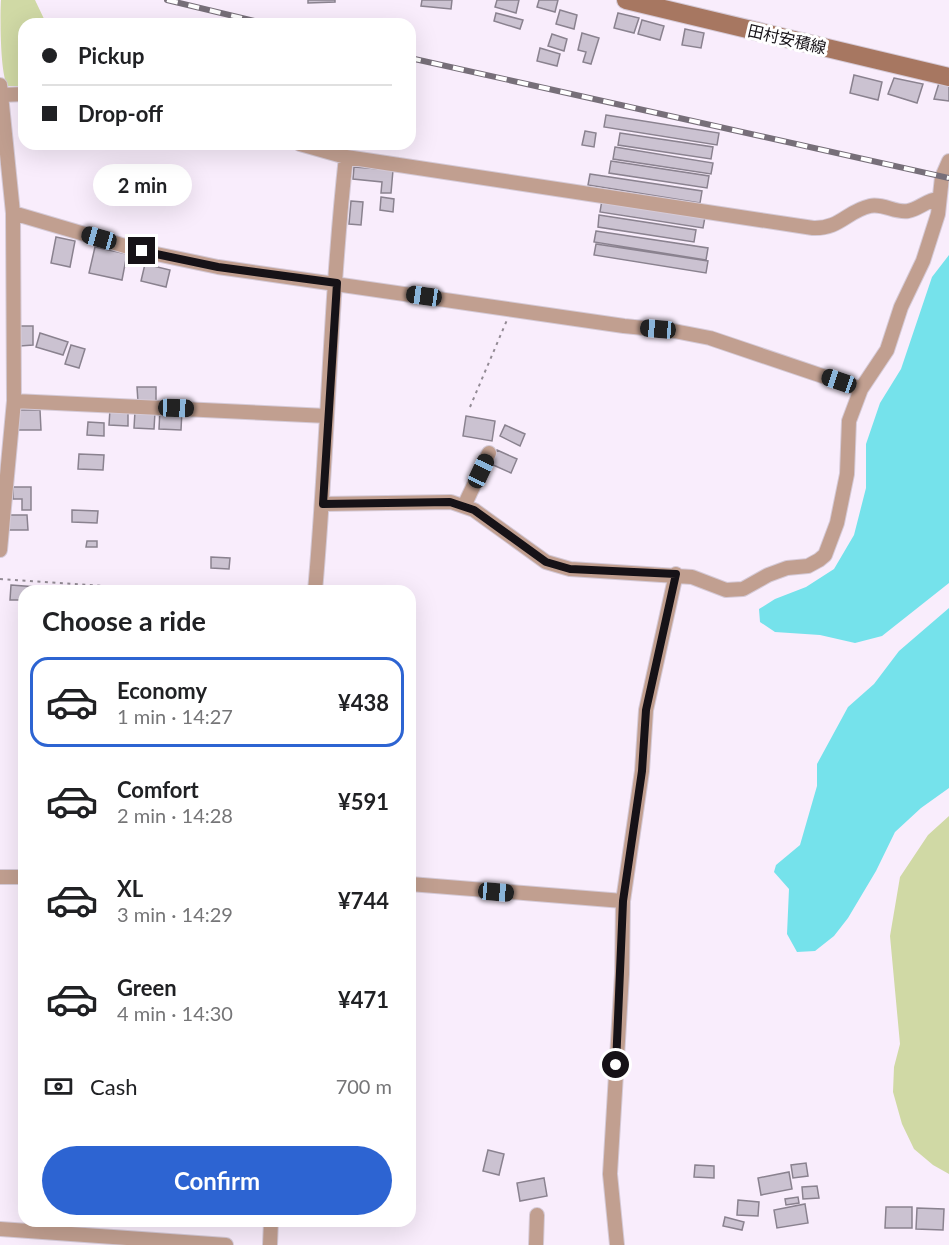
<!DOCTYPE html>
<html lang="en">
<head>
<meta charset="utf-8">
<style>
  body { margin:0; font-family:Lato,"Noto Sans JP",sans-serif; background:#f2f2f2; color:#202124; height:100vh; display:flex; flex-direction:column; font-size:22px; white-space:nowrap }
  * { box-sizing:border-box; margin:0 }
  p { font-size:20px; color:#757577 }
  .icon { flex:none; width:33px; height:33px; fill:none; stroke:currentColor; stroke-width:2; stroke-linecap:round; stroke-linejoin:round }
  .map { position:relative; flex:1; overflow:hidden }
  .details { position:absolute; left:18px; top:585px; width:398px; height:642px; display:flex; flex-direction:column; background:#fff; border-radius:18px; box-shadow:0 6px 24px #0002 }
  .details>* { flex:none }
  .banner { position:absolute; left:18px; top:18px; width:398px; height:132px; border-radius:18px; box-shadow:0 6px 24px #0002; display:grid; align-content:center; height:132px; padding:0 24px; background:#fff }
  .end { position:absolute; width:27px; height:27px; margin:-14px; border:8px solid #161217; background:#fff; box-shadow:0 0 0 3px #fff }
  .from { border-radius:50% }
  .bubble { position:absolute; height:42px; border-radius:21px; background:#fff; box-shadow:0 6px 24px #0002; font-size:20px; font-weight:700; line-height:42px; text-align:center }
  .car { position:absolute; width:18px; height:36px; margin:-18px -9px; border-radius:8px; box-shadow:0 0 4px 2px #0007; background:linear-gradient(#222 24%,#8ab4d8 0 40%,#222 0 76%,#8ab4d8 0 86%,#222 0) }
  .banner b { display:flex; align-items:center; gap:21px; height:57px; font-size:22px }
  .banner b+b { border-top:2px solid #e0e0e0 }
  .banner i { width:15px; height:15px; background:#202124 }
  ul { padding:0; list-style:none }
  li { display:flex; align-items:center; gap:18px; height:90px; margin:0 12px 9px; padding:0 12px; border:3px solid transparent; border-radius:18px }
  li div { flex:1 }
  li b { display:block; font-size:22px }
  li em { font-style:normal; font-weight:700 }
  li.current { border-color:#2d64d2 }
  li>.icon { width:54px; height:54px; stroke-width:1.5 }
  h2 { padding:0 24px; font-size:27px; line-height:72px }
  .pay { display:flex; align-items:center; gap:15px; height:66px; padding:0 24px; font-size:22px }
  .pay p { margin-inline-start:auto }
  .cta { display:flex; gap:12px; margin-top:auto; padding:12px 24px }
  .cta a { flex:1; height:69px; border-radius:36px; background:#2d64d2; color:#fff; font-size:24px; font-weight:700; line-height:69px; text-align:center }
  .map>svg:first-child { display:block }
  .green { fill:#d0d9a5 }
  .water { fill:#75e2eb }
  .building { fill:#cbc2d1; stroke:#8a828f; stroke-width:1.5 }
  .lines { fill:none; stroke-linecap:round; stroke-linejoin:round }
  .street-casing { stroke:#d5cad7; stroke-width:16 }
  .secondary-casing { stroke:#d5cad7; stroke-width:20 }
  .path { stroke:#938b95; stroke-width:2; stroke-dasharray:3 4.5; stroke-linecap:butt }
  .street { stroke:#c19f90; stroke-width:14 }
  .secondary { stroke:#a77761; stroke-width:18 }
  .rail-casing { stroke:#776f79; stroke-width:6 }
  .rail { stroke:#fff; stroke-width:4; stroke-dasharray:11; stroke-linecap:butt }
  .route { stroke:#161217; stroke-width:8 }
  .labels { text-anchor:middle; stroke-width:6; stroke-linejoin:round; paint-order:stroke }
  .street-label { font-size:16px; fill:#161217; stroke:#fff }
</style>
</head>
<body>
<div class="map">
<svg width="949" height="1245" viewBox="0 0 949 1245">
  <rect width="100%" height="100%" fill="#f9edfc"/>
  <path class="green" d="M1,0H35L46,23L49,24H24V86H8C0,76 0,15 1,0Z
    M949,816V1174L933,1165L914,1149L902,1124L893,1092L894,1067L900,1044L890,936L900,877L928,835Z"/>
  <path class="water" d="M949,255V583L882,636L855,643L820,635L775,632L760,622L759,609L775,599L806,587L834,569L854,535L866,488V444L880,403L901,369L932,277Z
    M949,608V788L921,808L895,832L876,871L848,918L834,936L815,951L797,952L787,934L789,889L774,872L776,865L800,845L817,786V764L848,707L874,684L899,651Z"/>
  <path class="building" d="M308,0H335V2L308,3Z
    M422,0H452L451,9L421,6Z
    M497,0H519L516,13L495,7Z
    M539,0H558L555,12L537,7Z
    M560,10L577,15L574,29L556,24Z
    M496,13L523,20L520,29L494,21Z
    M618,13L639,18L634,33L614,28Z
    M642,20L664,26L660,40L638,34Z
    M685,29L704,33L701,48L682,45Z
    M582,33L599,38L591,64L583,62L586,52L578,50Z
    M552,34L567,39L564,51L548,46Z
    M540,48L560,54L557,66L537,61Z
    M854,75L882,82L878,100L850,93Z
    M894,78L923,84L917,103L888,94Z
    M939,83L949,86V101L934,99Z
    M606,115L719,133L717,145L604,127Z
    M585,131L596,133L594,147L582,145Z
    M620,133L713,147L711,159L618,145Z
    M615,147L713,163L711,174L613,159Z
    M611,161L709,176L707,188L609,173Z
    M354,167L393,170L391,193H381L382,182L353,179Z
    M590,174L702,191L700,203L588,185Z
    M381,197L394,199L393,212L380,210Z
    M602,200L705,217L703,228L600,212Z
    M351,201L363,202L361,225L349,224Z
    M599,215L696,230L694,242L598,227Z
    M596,231L708,248L706,260L594,242Z
    M56,237L75,241L70,267L51,263Z
    M596,244L708,261L706,273L594,255Z
    M95,247L127,254L122,280L89,273Z
    M145,264L170,270L166,287L141,281Z
    M20,326H33V345L20,346Z
    M40,333L68,342L63,355L36,347Z
    M71,345L85,349L79,368L65,364Z
    M137,387H156V402H138Z
    M110,409H128V426L109,425Z
    M160,409L182,410L181,430L159,429Z
    M17,410H40L41,430H17Z
    M135,411L155,412L154,429L134,428Z
    M466,416L495,421L492,441L463,436Z
    M88,422L104,423V436L87,435Z
    M505,425L525,434L520,446L500,436Z
    M497,450L517,459L511,473L491,464Z
    M79,454L104,455L103,470L78,469Z
    M13,487H31V510H22V499H13Z
    M72,510L98,511L97,523L72,522Z
    M7,515H27L28,530H8Z
    M87,541H97V547H86Z
    M211,557L230,558L229,569L211,568Z
    M11,585L37,587V591H24V600H10Z
    M488,1150L504,1154L499,1175L483,1171Z
    M806,1163L808,1176L793,1178L791,1165Z
    M695,1165L714,1166V1178L694,1177Z
    M789,1172L792,1189L761,1195L758,1178Z
    M544,1178L547,1196L520,1201L517,1183Z
    M817,1186L819,1198L803,1199L802,1187Z
    M798,1197L799,1203L786,1205L785,1199Z
    M738,1200L759,1202L758,1216L737,1215Z
    M805,1204L808,1223L777,1228L774,1210Z
    M886,1207H912V1228H885Z
    M917,1208L944,1209L943,1230L916,1229Z
    M725,1217L744,1222L742,1230L723,1226Z"/>
  <g class="lines">
    <defs>
      <path id="street" d="M0,85L13,213L14,401L0,550
        M2,95L24,94
        M300,144L346,157C330,301 328,447 315,591
        M346,157L813,228C840,229 847,211 870,206C883,203 895,213 908,211C919,209 927,200 938,199
        M13,213L142,251L218,267L624,326L674,331L710,338L861,389
        M14,401L327,416
        M323,504L451,502L474,510L546,562L570,569L692,577L726,590L743,589L768,575L787,568L808,566L819,560L825,555L837,523L847,474L849,421L861,389L887,350L901,307L923,261L938,214L942,177L949,161
        M464,506L489,453
        M0,877H24
        M410,884L623,901
        M0,1229L226,1245
        M270,1245L271,1221
        M536,1245L537,1215
        M617,1245L610,1174L622,974L623,901L642,771L646,710L676,574"/>
      <path id="secondary" d="M626,0L949,77"/>
    </defs>
    <use href="#street" class="street-casing"/>
    <use href="#secondary" class="secondary-casing"/>
    <path class="path" d="M470,407L507,320
      M0,579L181,591"/>
    <use href="#street" class="street"/>
    <use href="#secondary" class="secondary"/>
    <defs>
      <path id="rail" d="M167,0L267,24
        M410,58L949,178"/>
    </defs>
    <use href="#rail" class="rail-casing"/>
    <use href="#rail" class="rail"/>
  </g>
  <g class="lines">
    <path class="route" d="M142,251L218,267L337,283L323,504L450,502L474,510L546,562L570,569L676,574L646,710L642,771L623,901L616,1065"/>
  </g>
  <g class="labels">
    <g class="street-label">
      <text transform="translate(787 39) rotate(13)" y="6">田村安積線</text>
    </g>
  </g>
</svg>
<i class="end from" style="left:616px;top:1065px"></i>
<i class="end" style="left:142px;top:251px"></i>
<div class="bubble" style="left:93px;top:164px;width:99px">2 min</div>
<i class="car" style="left:99px;top:238px;rotate:286deg"></i>
<i class="car" style="left:424px;top:296px;rotate:278deg"></i>
<i class="car" style="left:658px;top:329px;rotate:275deg"></i>
<i class="car" style="left:839px;top:381px;rotate:289deg"></i>
<i class="car" style="left:176px;top:408px;rotate:92deg"></i>
<i class="car" style="left:481px;top:471px;rotate:25deg"></i>
<i class="car" style="left:496px;top:892px;rotate:95deg"></i>
<div class="banner">
<b><i class="from"></i>Pickup</b>
<b><i></i>Drop-off</b>
</div>
<section class="details">
<h2>Choose a ride</h2>
<ul>
<li class="current"><svg class="icon" aria-label="car" viewBox="0 0 24 24"><path d="M5 17H2v-5l4-1 3-4h7l3 4 3 1v5h-3M9 17h6M6 11h13"/><circle cx="7" cy="17" r="2"/><circle cx="17" cy="17" r="2"/></svg><div><b>Economy</b><p>1 min · 14:27</p></div><em>¥438</em></li>
<li><svg class="icon" aria-label="car" viewBox="0 0 24 24"><path d="M5 17H2v-5l4-1 3-4h7l3 4 3 1v5h-3M9 17h6M6 11h13"/><circle cx="7" cy="17" r="2"/><circle cx="17" cy="17" r="2"/></svg><div><b>Comfort</b><p>2 min · 14:28</p></div><em>¥591</em></li>
<li><svg class="icon" aria-label="car" viewBox="0 0 24 24"><path d="M5 17H2v-5l4-1 3-4h7l3 4 3 1v5h-3M9 17h6M6 11h13"/><circle cx="7" cy="17" r="2"/><circle cx="17" cy="17" r="2"/></svg><div><b>XL</b><p>3 min · 14:29</p></div><em>¥744</em></li>
<li><svg class="icon" aria-label="car" viewBox="0 0 24 24"><path d="M5 17H2v-5l4-1 3-4h7l3 4 3 1v5h-3M9 17h6M6 11h13"/><circle cx="7" cy="17" r="2"/><circle cx="17" cy="17" r="2"/></svg><div><b>Green</b><p>4 min · 14:30</p></div><em>¥471</em></li>
</ul>
<div class="pay"><svg class="icon" aria-label="cash" viewBox="0 0 24 24"><path d="M3 7h18v10H3z"/><circle cx="12" cy="12" r="2"/></svg>Cash<p>700 m</p></div>
<div class="cta"><a>Confirm</a></div>
</section>
</div>
</body>
</html>
